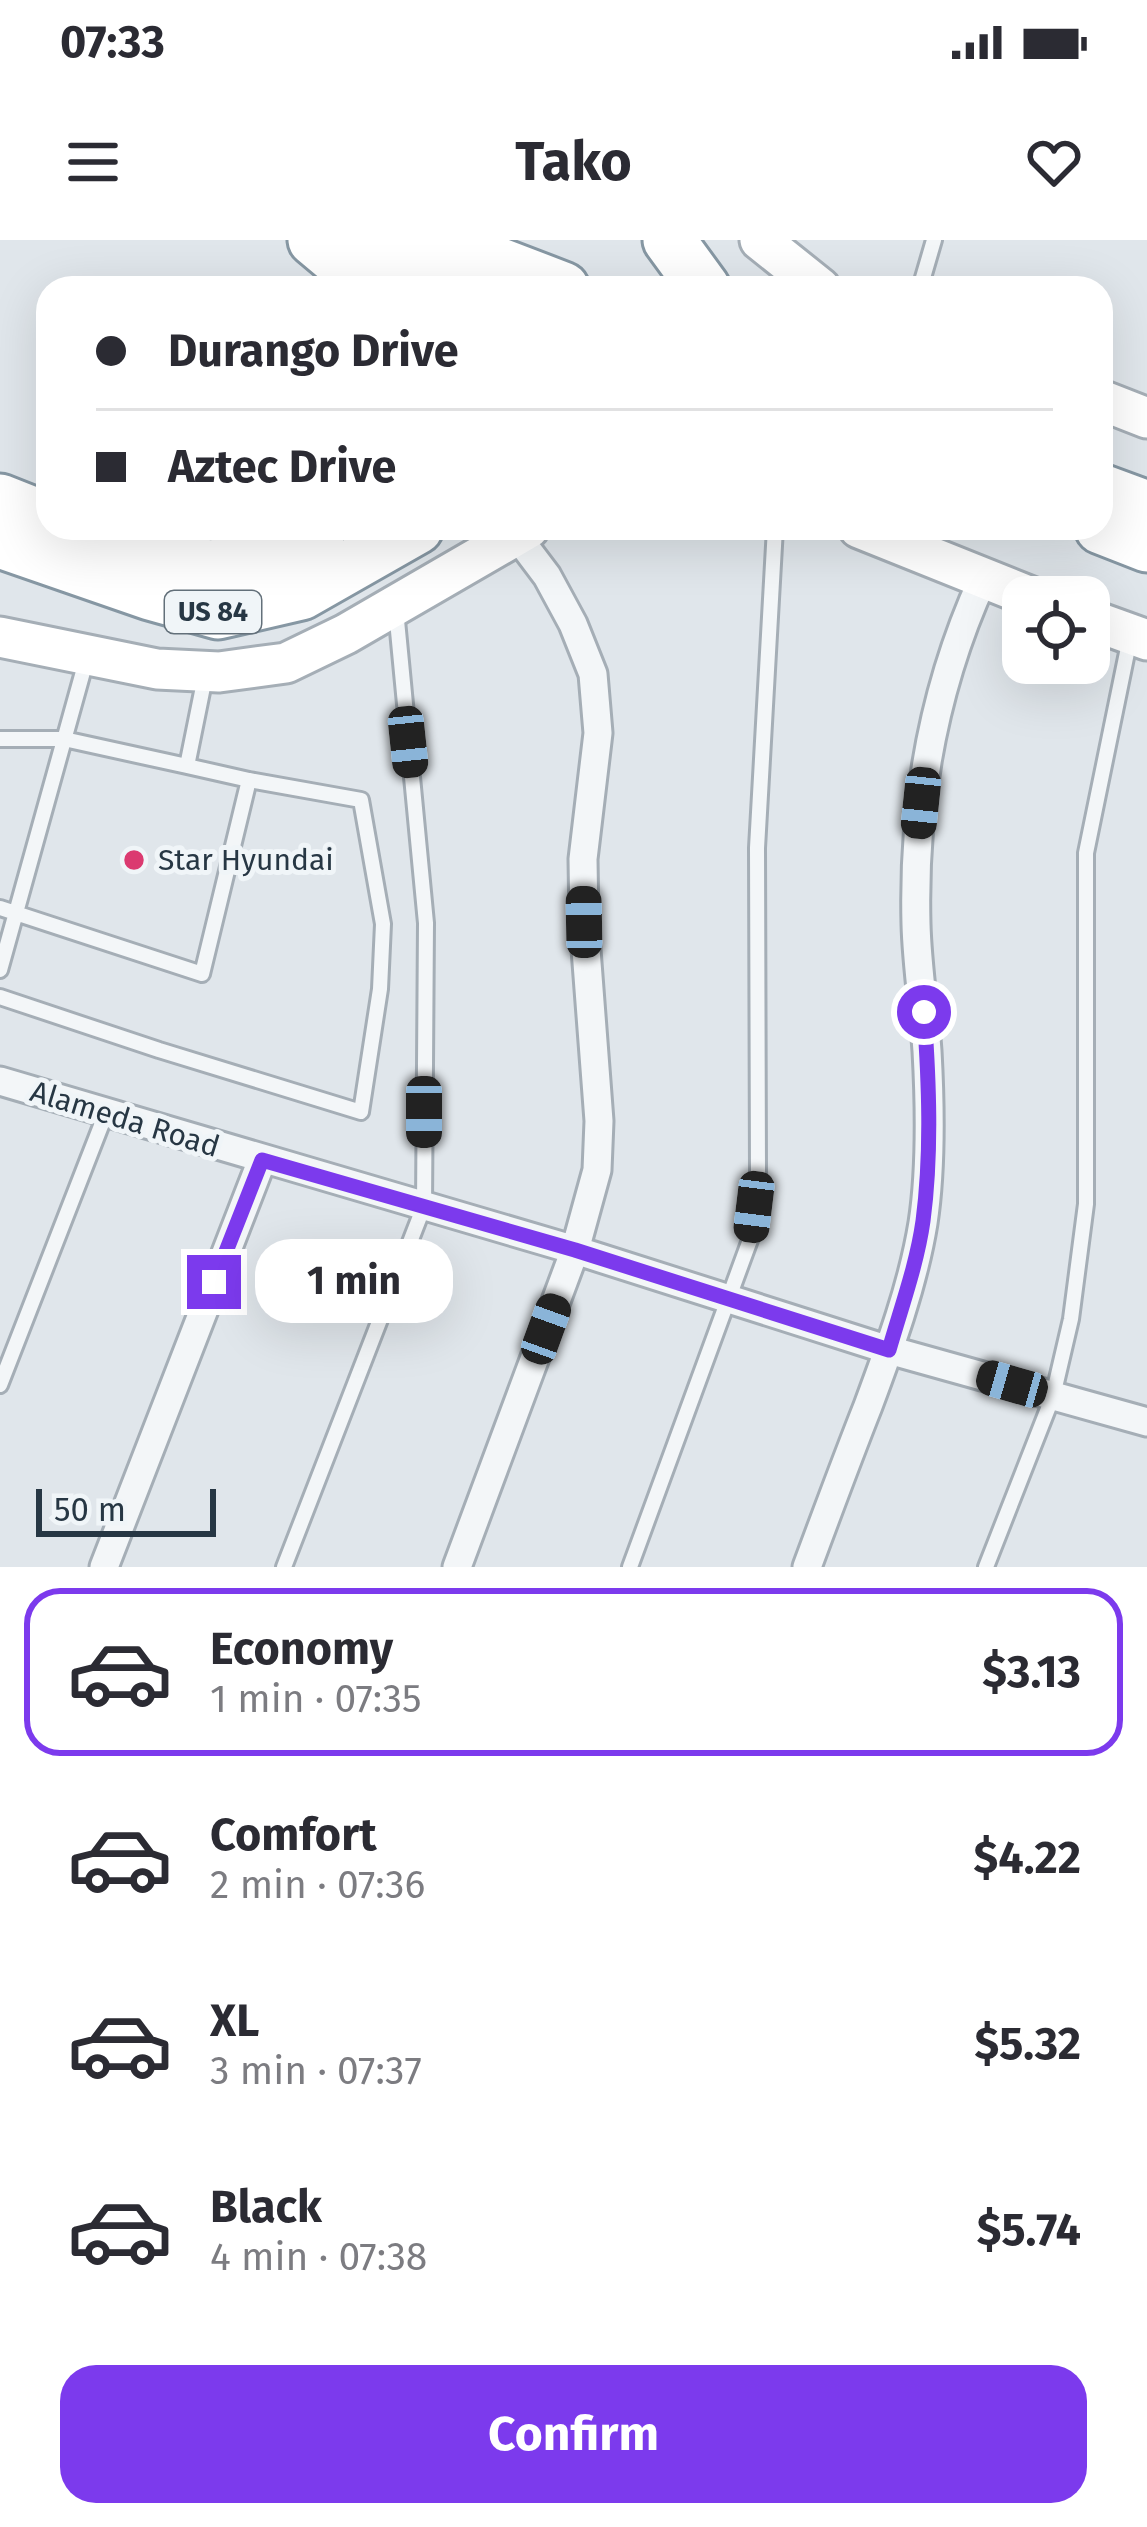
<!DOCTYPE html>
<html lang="en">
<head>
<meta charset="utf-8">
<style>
  body { margin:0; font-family:"Fira Sans",sans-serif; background:#f7f7f7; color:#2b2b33; height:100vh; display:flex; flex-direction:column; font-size:45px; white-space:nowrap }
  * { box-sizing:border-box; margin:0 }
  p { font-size:39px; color:#7c7c81 }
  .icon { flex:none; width:66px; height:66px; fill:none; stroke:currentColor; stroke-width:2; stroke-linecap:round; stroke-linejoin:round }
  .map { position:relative; height:1327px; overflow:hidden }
  .drawer { display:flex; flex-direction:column; background:#fff; flex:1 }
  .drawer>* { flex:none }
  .top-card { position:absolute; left:36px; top:36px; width:1077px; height:264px; border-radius:36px; box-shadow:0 12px 48px #0002; display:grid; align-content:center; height:264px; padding:0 60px; background:#fff }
  .controls { position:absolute; left:1002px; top:336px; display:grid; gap:24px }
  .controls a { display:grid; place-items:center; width:108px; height:108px; border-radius:24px; background:#fff; box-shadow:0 12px 48px #0002; font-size:60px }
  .scale { position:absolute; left:36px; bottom:30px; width:180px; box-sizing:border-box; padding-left:12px; border:6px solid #273744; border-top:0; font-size:33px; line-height:42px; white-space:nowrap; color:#273744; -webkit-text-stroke:9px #f0f5f8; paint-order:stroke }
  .end { position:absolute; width:54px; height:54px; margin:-27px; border:15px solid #7c3aed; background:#fff; box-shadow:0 0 0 6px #fff }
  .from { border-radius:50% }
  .bubble { position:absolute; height:84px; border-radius:36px; background:#fff; box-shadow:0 12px 48px #0002; font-size:39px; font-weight:700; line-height:84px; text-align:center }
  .car { position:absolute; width:36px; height:72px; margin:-36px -18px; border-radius:15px; box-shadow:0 0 9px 3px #0007; background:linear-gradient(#222 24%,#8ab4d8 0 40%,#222 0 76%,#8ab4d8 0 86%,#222 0) }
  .top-card b { display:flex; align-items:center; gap:42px; height:114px; font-size:45px }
  .top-card b+b { border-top:3px solid #e1e1e2 }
  .top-card i { width:30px; height:30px; background:#2b2b33 }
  ul { padding:21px 0 0; list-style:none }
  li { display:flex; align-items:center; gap:36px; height:168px; margin:0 24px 18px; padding:0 36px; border:6px solid transparent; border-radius:36px }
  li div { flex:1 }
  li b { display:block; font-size:45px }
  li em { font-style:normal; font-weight:700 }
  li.current { border-color:#7c3aed }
  li>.icon { width:108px; height:108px; stroke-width:1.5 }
  .cta { display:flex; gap:24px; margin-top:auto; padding:24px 60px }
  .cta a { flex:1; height:138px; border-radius:36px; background:#7c3aed; color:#fff; font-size:48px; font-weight:700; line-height:138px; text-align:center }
  .status { display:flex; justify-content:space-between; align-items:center; height:84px; padding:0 60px; background:#fff; direction:ltr }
  .status svg { height:33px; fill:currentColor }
  header { display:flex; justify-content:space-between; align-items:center; height:156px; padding:0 60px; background:#fff; font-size:54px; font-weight:700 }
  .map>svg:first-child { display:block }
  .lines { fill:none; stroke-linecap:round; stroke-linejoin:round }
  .service-casing { stroke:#a5aeb6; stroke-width:20 }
  .minor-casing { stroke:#a5aeb6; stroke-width:33 }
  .secondary-casing { stroke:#a5aeb6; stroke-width:45 }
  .motorway-casing { stroke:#8697a3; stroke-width:57 }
  .service { stroke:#f3f6f8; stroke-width:14 }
  .minor { stroke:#f3f6f8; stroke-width:27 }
  .secondary { stroke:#fff; stroke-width:39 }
  .motorway { stroke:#fff; stroke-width:51 }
  .route { stroke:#7c3aed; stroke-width:15 }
  .poi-dot { fill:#db3a70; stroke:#f0f5f8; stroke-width:4.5 }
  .labels { text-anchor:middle; stroke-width:10; stroke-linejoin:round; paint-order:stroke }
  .shield { fill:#f0f5f8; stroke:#63707a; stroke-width:3 }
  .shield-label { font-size:27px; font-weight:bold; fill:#273744 }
  .poi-label { font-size:30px; fill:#273744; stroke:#f0f5f8; text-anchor:start }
  .street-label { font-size:30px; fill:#273744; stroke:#f0f5f8 }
</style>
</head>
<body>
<div class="status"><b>07:33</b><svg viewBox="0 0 49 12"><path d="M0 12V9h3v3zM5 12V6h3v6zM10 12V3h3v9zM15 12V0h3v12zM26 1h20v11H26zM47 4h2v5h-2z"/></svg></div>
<header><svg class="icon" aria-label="menu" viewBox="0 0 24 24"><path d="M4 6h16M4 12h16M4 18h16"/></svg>Tako<svg class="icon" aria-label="heart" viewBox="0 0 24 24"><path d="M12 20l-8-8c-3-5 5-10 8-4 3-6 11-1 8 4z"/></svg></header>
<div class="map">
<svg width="1147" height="1327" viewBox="0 0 1147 1327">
  <rect width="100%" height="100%" fill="#e0e6eb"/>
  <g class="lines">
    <defs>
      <path id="service" d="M920,48L934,0
        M0,499H64L187,526L205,437
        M0,668L202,734L249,540L187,526
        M0,730L86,421
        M0,757L159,810L361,872L380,749L383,684L361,560L249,540
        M0,1145L106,873
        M284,1327L424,966L426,683L396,370
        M630,1327L750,1000L758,934L757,608L775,288
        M986,1327L1053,1156L1071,1079L1086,964V613L1130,398"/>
      <path id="minor" d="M0,841L575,1010L889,1110L1147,1182
        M104,1327L262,920
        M457,1327L575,1010L597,930L599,881L584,683L583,619L598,493L593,434L573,384L547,336L516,295
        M807,1327C827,1273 847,1219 868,1166C890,1107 913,1045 923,983C931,930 930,865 927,811C924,768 917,726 916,684C913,565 933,448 983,339"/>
      <path id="secondary" d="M760,0L820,48
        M1101,160L1147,178
        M859,288L1031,357
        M1089,379L1147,400
        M0,397L157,429L219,432L286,423L346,394L529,288"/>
      <path id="motorway" d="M314,0L345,26L360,48
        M349,0L476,48
        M669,0L704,48
        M440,1L563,48
        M1101,250L1147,267
        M0,260L48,279
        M72,288L154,320L214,326L277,312L321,288
        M1101,288L1147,306
        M0,302L150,354L218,373L301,354L417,288"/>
    </defs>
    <use href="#service" class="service-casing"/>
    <use href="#minor" class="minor-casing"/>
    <use href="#secondary" class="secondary-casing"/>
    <use href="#motorway" class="motorway-casing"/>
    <use href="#service" class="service"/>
    <use href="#minor" class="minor"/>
    <use href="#secondary" class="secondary"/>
    <use href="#motorway" class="motorway"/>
  </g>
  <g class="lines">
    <path class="route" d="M214,1042L262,920L575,1010L889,1110C901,1068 917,1024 923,981C932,913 929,841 924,772"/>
  </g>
  <circle class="poi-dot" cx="134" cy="620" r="12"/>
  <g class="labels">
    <rect class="shield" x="165" y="351" width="96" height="42" rx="9"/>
    <g class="shield-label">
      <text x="213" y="381">US 84</text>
    </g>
    <g class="poi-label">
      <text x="158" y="630">Star Hyundai</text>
    </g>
    <g class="street-label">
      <text transform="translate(125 879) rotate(17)" y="10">Alameda Road</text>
    </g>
  </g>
</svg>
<div class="controls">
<a><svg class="icon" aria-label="locate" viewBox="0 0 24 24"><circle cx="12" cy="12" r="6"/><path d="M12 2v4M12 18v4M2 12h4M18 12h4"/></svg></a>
</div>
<div class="scale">50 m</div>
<i class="end from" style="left:924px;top:772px"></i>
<i class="end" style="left:214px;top:1042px"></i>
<div class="bubble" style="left:255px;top:999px;width:198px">1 min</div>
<i class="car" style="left:408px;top:502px;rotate:174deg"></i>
<i class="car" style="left:921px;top:563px;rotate:186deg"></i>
<i class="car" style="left:584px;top:682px;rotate:359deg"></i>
<i class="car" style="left:424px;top:872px;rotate:180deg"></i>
<i class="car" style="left:754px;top:967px;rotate:187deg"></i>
<i class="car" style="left:546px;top:1089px;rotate:20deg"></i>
<i class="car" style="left:1012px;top:1144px;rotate:286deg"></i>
<div class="top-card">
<b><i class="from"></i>Durango Drive</b>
<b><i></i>Aztec Drive</b>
</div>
</div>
<section class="drawer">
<ul>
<li class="current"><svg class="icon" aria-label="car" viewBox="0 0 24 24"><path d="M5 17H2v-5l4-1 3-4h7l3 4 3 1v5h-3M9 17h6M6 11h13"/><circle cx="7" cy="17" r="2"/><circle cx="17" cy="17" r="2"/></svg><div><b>Economy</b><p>1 min · 07:35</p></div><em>$3.13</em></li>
<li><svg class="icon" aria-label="car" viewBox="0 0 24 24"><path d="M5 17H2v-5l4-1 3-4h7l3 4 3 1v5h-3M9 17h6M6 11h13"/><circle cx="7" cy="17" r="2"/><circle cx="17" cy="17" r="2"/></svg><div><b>Comfort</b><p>2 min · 07:36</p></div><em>$4.22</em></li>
<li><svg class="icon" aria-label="car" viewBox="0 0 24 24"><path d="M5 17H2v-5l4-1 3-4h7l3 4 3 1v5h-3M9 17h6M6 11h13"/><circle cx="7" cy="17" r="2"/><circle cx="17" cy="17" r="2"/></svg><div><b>XL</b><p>3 min · 07:37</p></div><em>$5.32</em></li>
<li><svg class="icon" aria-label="car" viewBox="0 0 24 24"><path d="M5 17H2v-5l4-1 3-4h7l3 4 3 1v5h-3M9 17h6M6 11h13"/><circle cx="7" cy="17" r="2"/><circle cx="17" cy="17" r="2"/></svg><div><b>Black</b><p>4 min · 07:38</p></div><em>$5.74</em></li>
</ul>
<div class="cta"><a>Confirm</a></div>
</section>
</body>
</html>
